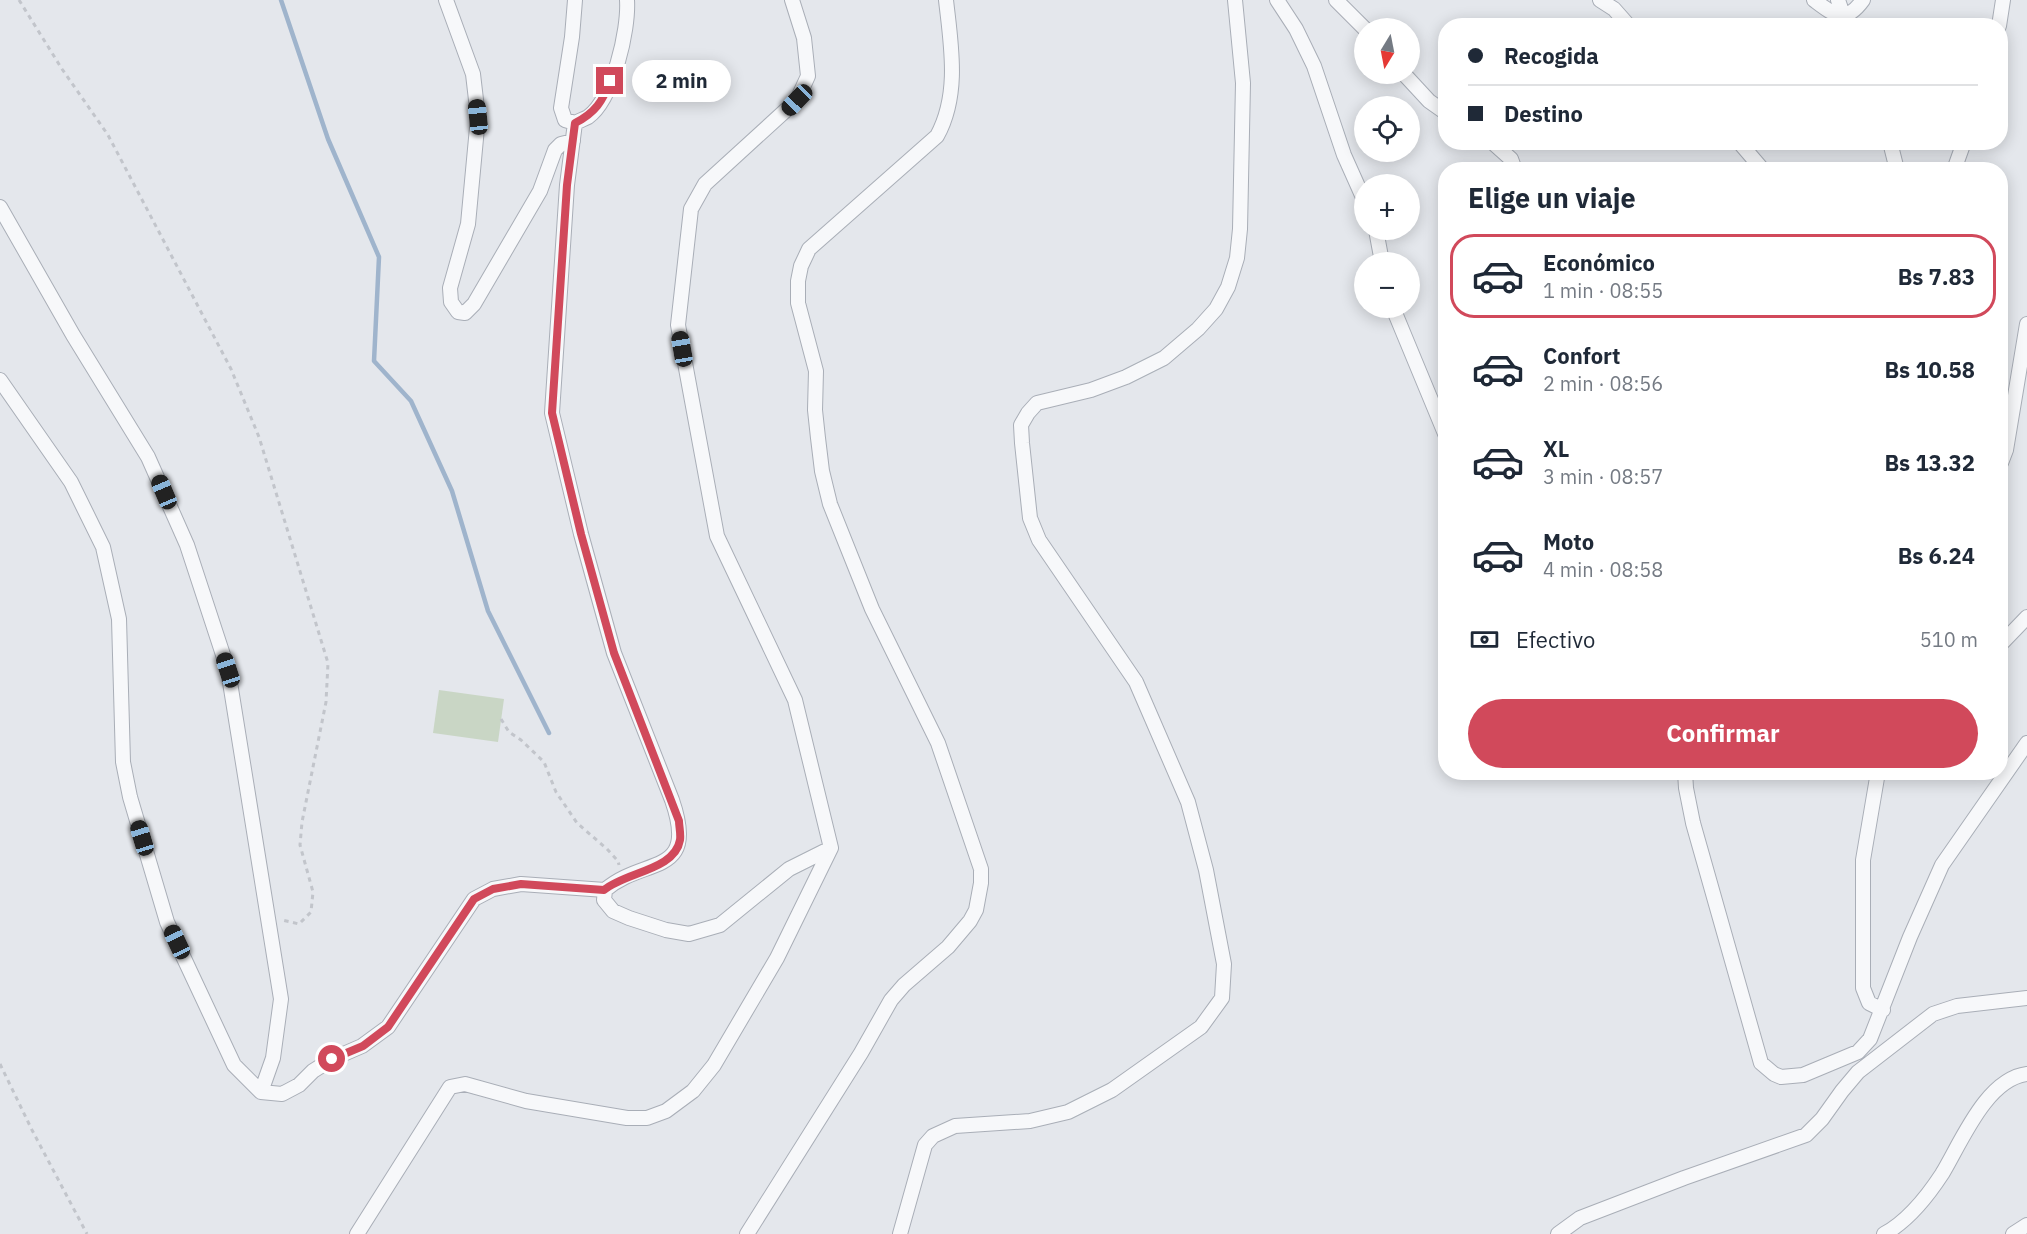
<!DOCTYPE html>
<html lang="es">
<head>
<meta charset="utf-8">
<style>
  body { margin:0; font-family:"IBM Plex Sans",sans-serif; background:#f2f2f3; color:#1f2937; height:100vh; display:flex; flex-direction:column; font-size:22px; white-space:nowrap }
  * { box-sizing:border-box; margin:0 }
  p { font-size:20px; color:#747a83 }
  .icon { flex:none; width:33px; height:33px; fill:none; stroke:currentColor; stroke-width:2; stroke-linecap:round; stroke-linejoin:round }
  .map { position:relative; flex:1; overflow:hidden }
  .details { position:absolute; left:1438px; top:162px; width:570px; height:618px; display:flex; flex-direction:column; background:#fff; border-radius:24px; box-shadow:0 3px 15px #0003 }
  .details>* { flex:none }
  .banner { position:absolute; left:1438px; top:18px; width:570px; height:132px; border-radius:24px; box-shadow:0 3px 15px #0003; display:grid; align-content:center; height:132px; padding:0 30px; background:#fff }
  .needle { width:39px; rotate:190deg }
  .controls { position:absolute; left:1354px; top:18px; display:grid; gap:12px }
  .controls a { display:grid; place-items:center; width:66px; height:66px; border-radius:50%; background:#fff; box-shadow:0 3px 15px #0003; font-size:30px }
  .end { position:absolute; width:27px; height:27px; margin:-14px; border:8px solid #d1495b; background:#fff; box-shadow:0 0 0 3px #fff }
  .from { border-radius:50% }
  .bubble { position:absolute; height:42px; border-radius:21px; background:#fff; box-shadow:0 3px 15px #0003; font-size:20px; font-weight:800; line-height:42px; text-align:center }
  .car { position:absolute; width:18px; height:36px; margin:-18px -9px; border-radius:8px; box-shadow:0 0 4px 2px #0007; background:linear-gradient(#222 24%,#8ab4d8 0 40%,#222 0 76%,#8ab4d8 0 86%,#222 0) }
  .banner b { display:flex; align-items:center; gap:21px; height:57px; font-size:22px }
  .banner b+b { border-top:2px solid #e0e1e3 }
  .banner i { width:15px; height:15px; background:#1f2937 }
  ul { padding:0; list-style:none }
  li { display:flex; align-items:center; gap:18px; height:84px; margin:0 12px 9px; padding:0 18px; border:3px solid transparent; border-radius:24px }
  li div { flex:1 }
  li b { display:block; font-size:22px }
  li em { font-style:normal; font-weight:800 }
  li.on { border-color:#d1495b }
  li>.icon { width:54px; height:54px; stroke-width:1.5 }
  h2 { padding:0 30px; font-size:27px; line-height:72px }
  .pay { display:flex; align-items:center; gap:15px; height:66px; padding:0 30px; font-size:22px }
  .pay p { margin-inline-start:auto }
  .action { display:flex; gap:12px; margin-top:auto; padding:12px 30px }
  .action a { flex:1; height:69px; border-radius:36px; background:#d1495b; color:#fff; font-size:24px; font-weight:800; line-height:69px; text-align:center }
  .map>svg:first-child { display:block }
  .green { fill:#c9d6c5 }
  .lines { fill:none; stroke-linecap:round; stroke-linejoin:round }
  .stream { stroke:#9fb4cc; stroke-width:4.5 }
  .minor-casing { stroke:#a9aeb7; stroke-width:16 }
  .path { stroke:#c2c5cb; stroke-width:3; stroke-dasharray:4.5 4.5; stroke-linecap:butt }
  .minor { stroke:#f7f8fa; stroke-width:14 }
  .route { stroke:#d1495b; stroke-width:8 }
</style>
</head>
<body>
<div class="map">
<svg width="2027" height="1234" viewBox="0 0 2027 1234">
  <rect width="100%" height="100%" fill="#e4e7ec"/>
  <path class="green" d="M439,690L504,699L498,742L433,733Z"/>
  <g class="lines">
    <path class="stream" d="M281,0L328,139L379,257L374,361L411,401L452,491L488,611L549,733"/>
    <defs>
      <path id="minor" d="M446,0L473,74L478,117L468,224L450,288L451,302L458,312L465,313L474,304L540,191L555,150L561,144L573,141
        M575,0L572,37L561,108L565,120L575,123C579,121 584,119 588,117C613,99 629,30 627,0
        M1277,0L1296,29L1314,66L1344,155L1365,202
        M1336,0L1365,29
        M1600,0L1614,9L1629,26
        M1814,0C1834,15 1845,25 1863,0
        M1838,0L1847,26
        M1999,26L2003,0
        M1404,74L1429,101L1446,113
        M575,123L567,185L552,413L581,534L614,653L672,800C699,878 644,856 605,890L604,900L613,911L629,918L666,930L689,934L720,925L789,869L831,848
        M1492,142L1511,159L1515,170
        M1739,142L1763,170
        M1890,142L1897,170
        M1954,170L1964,142
        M0,207L73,335L148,457L187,545L228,670L281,999L273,1058L261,1092
        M1376,230L1382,262
        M1393,308L1446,436
        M0,380L71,482L103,547L119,619L123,762L130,797L167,922L234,1065L261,1092L282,1094L299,1085L313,1071L332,1059L362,1046L388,1027L474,899L493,889L521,884L605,890
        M2001,463L2006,450L2027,324
        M2001,644L2027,617
        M1685,772L1686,788L1693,823L1761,1063L1774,1074L1781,1077L1803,1075L1858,1052L1870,1039L1910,937L1942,865L2027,743
        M1878,772L1863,860V988L1869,1003L1883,1010
        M357,1234L450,1087L465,1084L526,1101L627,1118H647L666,1111L693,1091L714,1065L777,958L831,848L795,700L717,536L678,325L691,209L705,184L797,100L808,76L804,38L792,0
        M747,1234L861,1053L891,1000L904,985L948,947L970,921L976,910L981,883V869L938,743L872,609L830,504L822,471L818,438L815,410L816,371L798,303V281L801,266L809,249L937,136C960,94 951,45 946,0
        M900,1234L925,1145L933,1136L955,1126L1030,1121L1068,1112L1112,1090L1201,1027L1222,998L1224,964L1206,870L1188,802L1136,682L1039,540L1030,518L1022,443L1021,425L1028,413L1037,403L1091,390L1126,377L1164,358L1198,329L1216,309L1228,287L1237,258L1240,229L1243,83L1235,0
        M1558,1234L1580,1218L1684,1178L1806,1135L1822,1119L1842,1091L1858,1072L1933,1014L1957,1006L2027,998
        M1884,1234C1908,1221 1927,1197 1942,1174C1961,1143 1986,1079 2027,1074
        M2013,1234L2027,1225"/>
    </defs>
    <use href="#minor" class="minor-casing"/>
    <path class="path" d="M19,0L62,69L108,135L231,369L259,437L328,663L326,702L302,822L300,845L313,892L311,912L299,924L282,920
      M501,719L509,732L521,740L544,762L556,792L577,823L607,849L618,861L619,865
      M0,1064L32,1130L87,1234"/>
    <use href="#minor" class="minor"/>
  </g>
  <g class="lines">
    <path class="route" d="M332,1059L363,1046L388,1027L474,899L493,889L521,884L604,890C625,872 675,870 680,840C681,834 679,826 679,821L614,653L581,534L552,413L567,185L575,123C595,113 603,101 610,81"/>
  </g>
</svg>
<div class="controls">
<a><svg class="needle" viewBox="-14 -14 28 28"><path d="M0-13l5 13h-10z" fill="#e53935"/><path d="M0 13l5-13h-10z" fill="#747a83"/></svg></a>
<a><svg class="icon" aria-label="locate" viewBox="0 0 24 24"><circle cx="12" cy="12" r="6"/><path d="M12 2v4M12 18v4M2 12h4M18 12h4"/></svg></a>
<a>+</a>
<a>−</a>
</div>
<i class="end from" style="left:332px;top:1059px"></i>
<i class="end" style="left:610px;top:81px"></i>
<div class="bubble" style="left:632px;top:60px;width:99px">2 min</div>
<i class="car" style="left:797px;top:100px;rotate:224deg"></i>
<i class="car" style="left:478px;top:117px;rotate:354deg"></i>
<i class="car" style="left:682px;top:349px;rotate:350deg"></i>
<i class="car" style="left:164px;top:492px;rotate:337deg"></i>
<i class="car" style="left:228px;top:670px;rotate:342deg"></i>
<i class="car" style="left:142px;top:838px;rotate:343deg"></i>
<i class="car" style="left:177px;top:942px;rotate:335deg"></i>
<div class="banner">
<b><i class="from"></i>Recogida</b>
<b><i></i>Destino</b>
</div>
<section class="details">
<h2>Elige un viaje</h2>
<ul>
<li class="on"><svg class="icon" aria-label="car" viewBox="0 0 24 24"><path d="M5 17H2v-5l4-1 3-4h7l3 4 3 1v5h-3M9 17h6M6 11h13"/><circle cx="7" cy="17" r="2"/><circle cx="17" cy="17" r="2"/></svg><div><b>Económico</b><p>1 min · 08:55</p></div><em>Bs 7.83</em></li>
<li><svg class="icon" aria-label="car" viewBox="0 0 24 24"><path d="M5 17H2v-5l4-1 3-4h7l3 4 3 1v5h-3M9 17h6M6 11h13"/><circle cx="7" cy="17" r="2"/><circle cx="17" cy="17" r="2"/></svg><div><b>Confort</b><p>2 min · 08:56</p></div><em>Bs 10.58</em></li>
<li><svg class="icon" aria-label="car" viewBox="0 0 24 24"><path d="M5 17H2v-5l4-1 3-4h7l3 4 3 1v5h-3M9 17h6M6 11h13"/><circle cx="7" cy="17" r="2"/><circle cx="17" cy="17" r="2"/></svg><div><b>XL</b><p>3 min · 08:57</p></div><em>Bs 13.32</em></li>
<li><svg class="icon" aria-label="car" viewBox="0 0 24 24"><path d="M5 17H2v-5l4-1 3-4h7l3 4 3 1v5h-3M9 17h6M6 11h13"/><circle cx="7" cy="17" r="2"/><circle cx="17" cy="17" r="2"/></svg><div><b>Moto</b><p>4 min · 08:58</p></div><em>Bs 6.24</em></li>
</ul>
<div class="pay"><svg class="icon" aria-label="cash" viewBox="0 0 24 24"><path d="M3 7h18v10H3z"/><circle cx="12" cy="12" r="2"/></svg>Efectivo<p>510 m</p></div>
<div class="action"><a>Confirmar</a></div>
</section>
</div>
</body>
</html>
